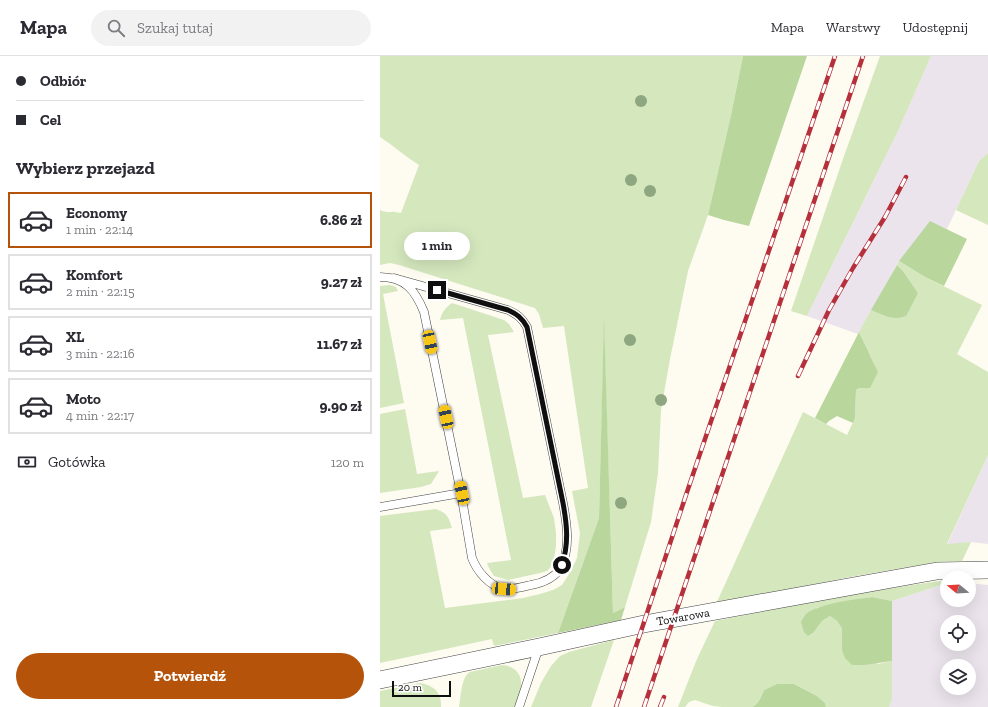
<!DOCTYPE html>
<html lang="pl">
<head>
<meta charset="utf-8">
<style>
  body { margin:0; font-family:"Zilla Slab",serif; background:#f2f2f3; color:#2b2b33; height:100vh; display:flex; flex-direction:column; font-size:15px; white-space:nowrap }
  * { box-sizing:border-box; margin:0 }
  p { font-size:13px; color:#7c7c81 }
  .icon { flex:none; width:22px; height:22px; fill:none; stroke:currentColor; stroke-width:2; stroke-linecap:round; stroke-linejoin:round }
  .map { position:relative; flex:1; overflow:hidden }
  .details { display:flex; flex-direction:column; background:#fff; width:380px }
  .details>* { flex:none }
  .top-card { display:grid; align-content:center; height:88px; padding:0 16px; background:#fff }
  .needle { width:26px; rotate:288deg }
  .fabs { position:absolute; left:560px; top:515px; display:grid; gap:8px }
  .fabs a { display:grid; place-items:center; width:36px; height:36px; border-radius:50%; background:#fff; box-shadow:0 4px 16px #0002; font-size:20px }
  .scale { position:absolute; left:12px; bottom:10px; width:59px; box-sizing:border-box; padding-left:4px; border:2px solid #0f0f0f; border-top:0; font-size:11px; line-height:14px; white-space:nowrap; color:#0f0f0f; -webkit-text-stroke:3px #fff; paint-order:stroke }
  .end { position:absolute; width:18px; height:18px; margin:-9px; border:5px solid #0f0f0f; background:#fff; box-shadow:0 0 0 2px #fff }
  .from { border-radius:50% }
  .bubble { position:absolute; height:28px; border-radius:14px; background:#fff; box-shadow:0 4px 16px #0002; font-size:13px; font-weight:800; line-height:28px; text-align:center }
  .car { position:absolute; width:12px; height:24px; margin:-12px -6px; border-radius:5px; box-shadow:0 0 3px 1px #0007; background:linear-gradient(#f5c518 24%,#345 0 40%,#f5c518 0 76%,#345 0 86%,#f5c518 0) }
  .top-card b { display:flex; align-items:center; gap:14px; height:38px; font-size:15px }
  .top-card b+b { border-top:1px solid #e1e1e2 }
  .top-card i { width:10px; height:10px; background:#2b2b33 }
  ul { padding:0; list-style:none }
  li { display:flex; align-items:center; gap:12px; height:56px; margin:0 8px 6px; padding:0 8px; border:2px solid #e1e1e2; border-radius:0px }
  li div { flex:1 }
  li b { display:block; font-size:15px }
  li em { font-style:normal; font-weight:800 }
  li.active { border-color:#b45309 }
  li>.icon { width:36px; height:36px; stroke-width:1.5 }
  h2 { padding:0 16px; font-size:18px; line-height:48px }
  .pay { display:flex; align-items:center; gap:10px; height:44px; padding:0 16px; font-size:15px }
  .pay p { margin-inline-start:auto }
  .action { display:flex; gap:8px; margin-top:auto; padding:8px 16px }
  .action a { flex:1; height:46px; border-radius:24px; background:#b45309; color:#fff; font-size:16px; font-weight:800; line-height:46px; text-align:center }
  header { display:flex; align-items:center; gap:24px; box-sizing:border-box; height:56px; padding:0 20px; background:#fff; border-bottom:1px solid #e1e1e2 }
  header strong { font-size:19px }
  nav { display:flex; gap:22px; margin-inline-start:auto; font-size:14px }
  .search { width:280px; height:36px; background:#f2f2f3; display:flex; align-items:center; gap:10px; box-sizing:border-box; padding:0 14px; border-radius:22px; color:#7c7c81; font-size:15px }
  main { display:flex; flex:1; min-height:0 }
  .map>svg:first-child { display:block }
  .industrial { fill:#ebe4ec; fill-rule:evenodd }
  .green { fill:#d4e7bd }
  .forest { fill:#b9d69d }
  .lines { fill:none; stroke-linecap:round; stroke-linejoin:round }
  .service-casing { stroke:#424242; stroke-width:9 }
  .minor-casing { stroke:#424242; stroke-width:18 }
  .service { stroke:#fff; stroke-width:8 }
  .minor { stroke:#fff; stroke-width:17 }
  .rail-casing { stroke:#b6303b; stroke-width:4.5 }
  .rail { stroke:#fff; stroke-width:3; stroke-dasharray:9; stroke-linecap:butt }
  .tree { fill:#8ea780 }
  .route { stroke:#0f0f0f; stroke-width:5 }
  .labels { text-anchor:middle; stroke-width:4; stroke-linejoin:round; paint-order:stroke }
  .street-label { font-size:12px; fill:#0f0f0f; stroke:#fff }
</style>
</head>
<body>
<header>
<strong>Mapa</strong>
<div class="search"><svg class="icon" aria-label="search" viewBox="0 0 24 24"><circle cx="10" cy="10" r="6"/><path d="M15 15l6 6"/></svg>Szukaj tutaj</div>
<nav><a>Mapa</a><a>Warstwy</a><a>Udostępnij</a></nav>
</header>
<main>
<section class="details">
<div class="top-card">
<b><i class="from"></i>Odbiór</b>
<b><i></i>Cel</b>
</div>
<h2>Wybierz przejazd</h2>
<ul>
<li class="active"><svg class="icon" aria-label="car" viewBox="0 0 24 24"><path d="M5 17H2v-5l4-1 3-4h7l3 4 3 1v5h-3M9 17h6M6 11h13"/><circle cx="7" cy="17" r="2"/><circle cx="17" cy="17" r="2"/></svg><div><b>Economy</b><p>1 min · 22:14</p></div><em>6.86 zł</em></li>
<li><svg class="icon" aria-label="car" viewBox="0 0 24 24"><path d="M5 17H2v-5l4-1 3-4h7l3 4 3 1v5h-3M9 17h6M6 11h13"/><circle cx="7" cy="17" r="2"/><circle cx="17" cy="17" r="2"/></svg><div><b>Komfort</b><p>2 min · 22:15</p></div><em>9.27 zł</em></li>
<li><svg class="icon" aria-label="car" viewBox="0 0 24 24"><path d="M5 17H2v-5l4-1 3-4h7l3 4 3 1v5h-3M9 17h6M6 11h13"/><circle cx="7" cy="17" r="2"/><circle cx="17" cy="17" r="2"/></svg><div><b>XL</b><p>3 min · 22:16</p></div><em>11.67 zł</em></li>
<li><svg class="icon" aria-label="car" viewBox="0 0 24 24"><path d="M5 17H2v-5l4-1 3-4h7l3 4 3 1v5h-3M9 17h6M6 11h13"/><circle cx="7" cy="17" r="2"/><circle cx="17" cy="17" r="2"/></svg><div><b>Moto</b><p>4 min · 22:17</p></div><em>9.90 zł</em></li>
</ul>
<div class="pay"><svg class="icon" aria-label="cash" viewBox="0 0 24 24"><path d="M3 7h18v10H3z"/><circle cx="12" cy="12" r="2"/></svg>Gotówka<p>120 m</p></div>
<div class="action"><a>Potwierdź</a></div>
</section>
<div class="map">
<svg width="608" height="651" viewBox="0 0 608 651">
  <rect width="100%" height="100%" fill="#fefbf1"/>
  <path class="industrial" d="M551,0H608V97L599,105L567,173L550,166L518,207L478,278L427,260L518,75Z
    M608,399V488L591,486L567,489Z
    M589,527L608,529V651H509L512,644V545L561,529H567V544H589ZM567,566H589V588H567ZM567,610H589V632H567Z"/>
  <path class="green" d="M0,0H363L351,59L328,159L308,215L290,303L281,354L278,417L271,466L245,551L233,557L224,272L219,462L178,577L114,590L112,583L0,607V460L56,453C68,458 68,460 72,472L50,475L65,552L143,542L160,538L173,534L182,529L191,515L197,502L200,477L192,435L208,432L184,270L163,272L159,258L155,252L19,209L10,207L0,209V154C5,156 6,156 12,156C15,155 18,157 21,157L39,109C26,101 14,90 0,81Z
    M500,0H551L518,75L427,260L411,255L464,100Z
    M608,97V169L576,154L599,105Z
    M519,205L545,221L602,249L577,298L608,316V399L567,488L591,486L582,505L557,506L470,521L336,548L423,356L467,379L475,362L476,334L479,332L495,309L487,293L479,276L491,254L513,262L538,237L523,215L517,209Z
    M10,229L16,231L18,235L3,238L24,347L0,352V230Z
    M72,247L124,264L129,268L134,276L108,279L143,442L165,439L174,462L176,477V490L174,503L172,509L169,513L167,515L160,517L128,524L114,520L109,512L107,507L131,504L83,262L60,264C62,256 65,252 72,247Z
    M25,353L37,418L59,415L51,428L41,431L0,437V358Z
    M567,524V529H561L512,545L492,541L467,545L436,552L434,576L442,565L450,560L457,565L463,572L498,608L512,605V644L509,651H446L445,647L437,640L414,628H397L384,634C381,641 379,648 372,651H342L333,650L315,644L309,646L305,651H298L317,603L335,565C412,550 489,534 567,524Z
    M234,584L211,651H151L161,627L171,610L180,600L189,596Z
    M122,609C127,609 130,611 134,613C147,623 139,638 135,651H79C81,641 81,621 90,616Z
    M40,627C54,629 62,637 61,651H0V635Z"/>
  <path class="forest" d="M363,0H427L369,170L344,164L328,159L351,59Z
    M550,165L587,183L564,230L545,221L519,205Z
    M517,209L523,215L538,237L526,260C512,265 504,259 491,254Z
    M224,261L233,557L245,551L241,564L178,577L219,462Z
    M479,276L498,316L490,332H479L476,334L475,362L473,367L457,360L449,365L446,368L435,362Z
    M492,541L512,545V605L484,609H472L465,602L462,594V572L457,565L450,560L442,565L434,576L428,580L424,576L421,566C423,563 424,560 426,558C437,548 477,543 492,541Z
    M397,628H414L437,640L445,647L446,651H372C379,648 381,641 384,634Z"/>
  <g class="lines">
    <defs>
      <path id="service" d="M0,221C25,221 35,234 44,256L81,437L92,502C97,515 109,530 124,533C133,534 143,531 151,529C162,527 173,523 180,513C191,493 187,468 183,447L147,271C142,262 137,258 128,254L14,222
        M0,451L81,437
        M139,651L159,591"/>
      <path id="minor" d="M0,624L159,591L264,568L540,518L557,515L608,514"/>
    </defs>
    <use href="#service" class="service-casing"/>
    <use href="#minor" class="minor-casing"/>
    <use href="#service" class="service"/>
    <use href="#minor" class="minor"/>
    <defs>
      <path id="rail" d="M418,320L449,254L473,212L505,161L526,121
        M236,651L306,439L455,0
        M264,651L483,0
        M280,651L284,641"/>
    </defs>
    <use href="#rail" class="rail-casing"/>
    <use href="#rail" class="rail"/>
  </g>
  <g class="tree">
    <circle cx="261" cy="45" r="6"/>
    <circle cx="251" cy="124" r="6"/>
    <circle cx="270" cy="135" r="6"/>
    <circle cx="250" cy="284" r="6"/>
    <circle cx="281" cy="344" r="6"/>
    <circle cx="241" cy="447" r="6"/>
  </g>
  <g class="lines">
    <path class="route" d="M57,234L128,254C137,258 142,262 147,271L183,447C187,469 189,487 182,509"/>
  </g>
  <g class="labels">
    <g class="street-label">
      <text transform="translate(303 561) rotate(-10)" y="4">Towarowa</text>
    </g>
  </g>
</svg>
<div class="fabs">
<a><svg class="needle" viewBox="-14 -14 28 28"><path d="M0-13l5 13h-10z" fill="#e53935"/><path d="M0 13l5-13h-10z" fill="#7c7c81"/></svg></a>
<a><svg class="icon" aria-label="locate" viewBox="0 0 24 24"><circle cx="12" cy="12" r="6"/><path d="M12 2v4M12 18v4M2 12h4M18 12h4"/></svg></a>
<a><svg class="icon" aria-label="layers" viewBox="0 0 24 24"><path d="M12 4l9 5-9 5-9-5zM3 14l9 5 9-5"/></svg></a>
</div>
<div class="scale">20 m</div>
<i class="end from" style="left:182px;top:509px"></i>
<i class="end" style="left:57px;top:234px"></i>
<div class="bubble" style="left:24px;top:176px;width:66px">1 min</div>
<i class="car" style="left:50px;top:286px;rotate:168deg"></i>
<i class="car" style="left:66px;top:361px;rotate:348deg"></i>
<i class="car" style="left:82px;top:437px;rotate:348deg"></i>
<i class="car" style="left:124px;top:533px;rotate:94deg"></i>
</div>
</main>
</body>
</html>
